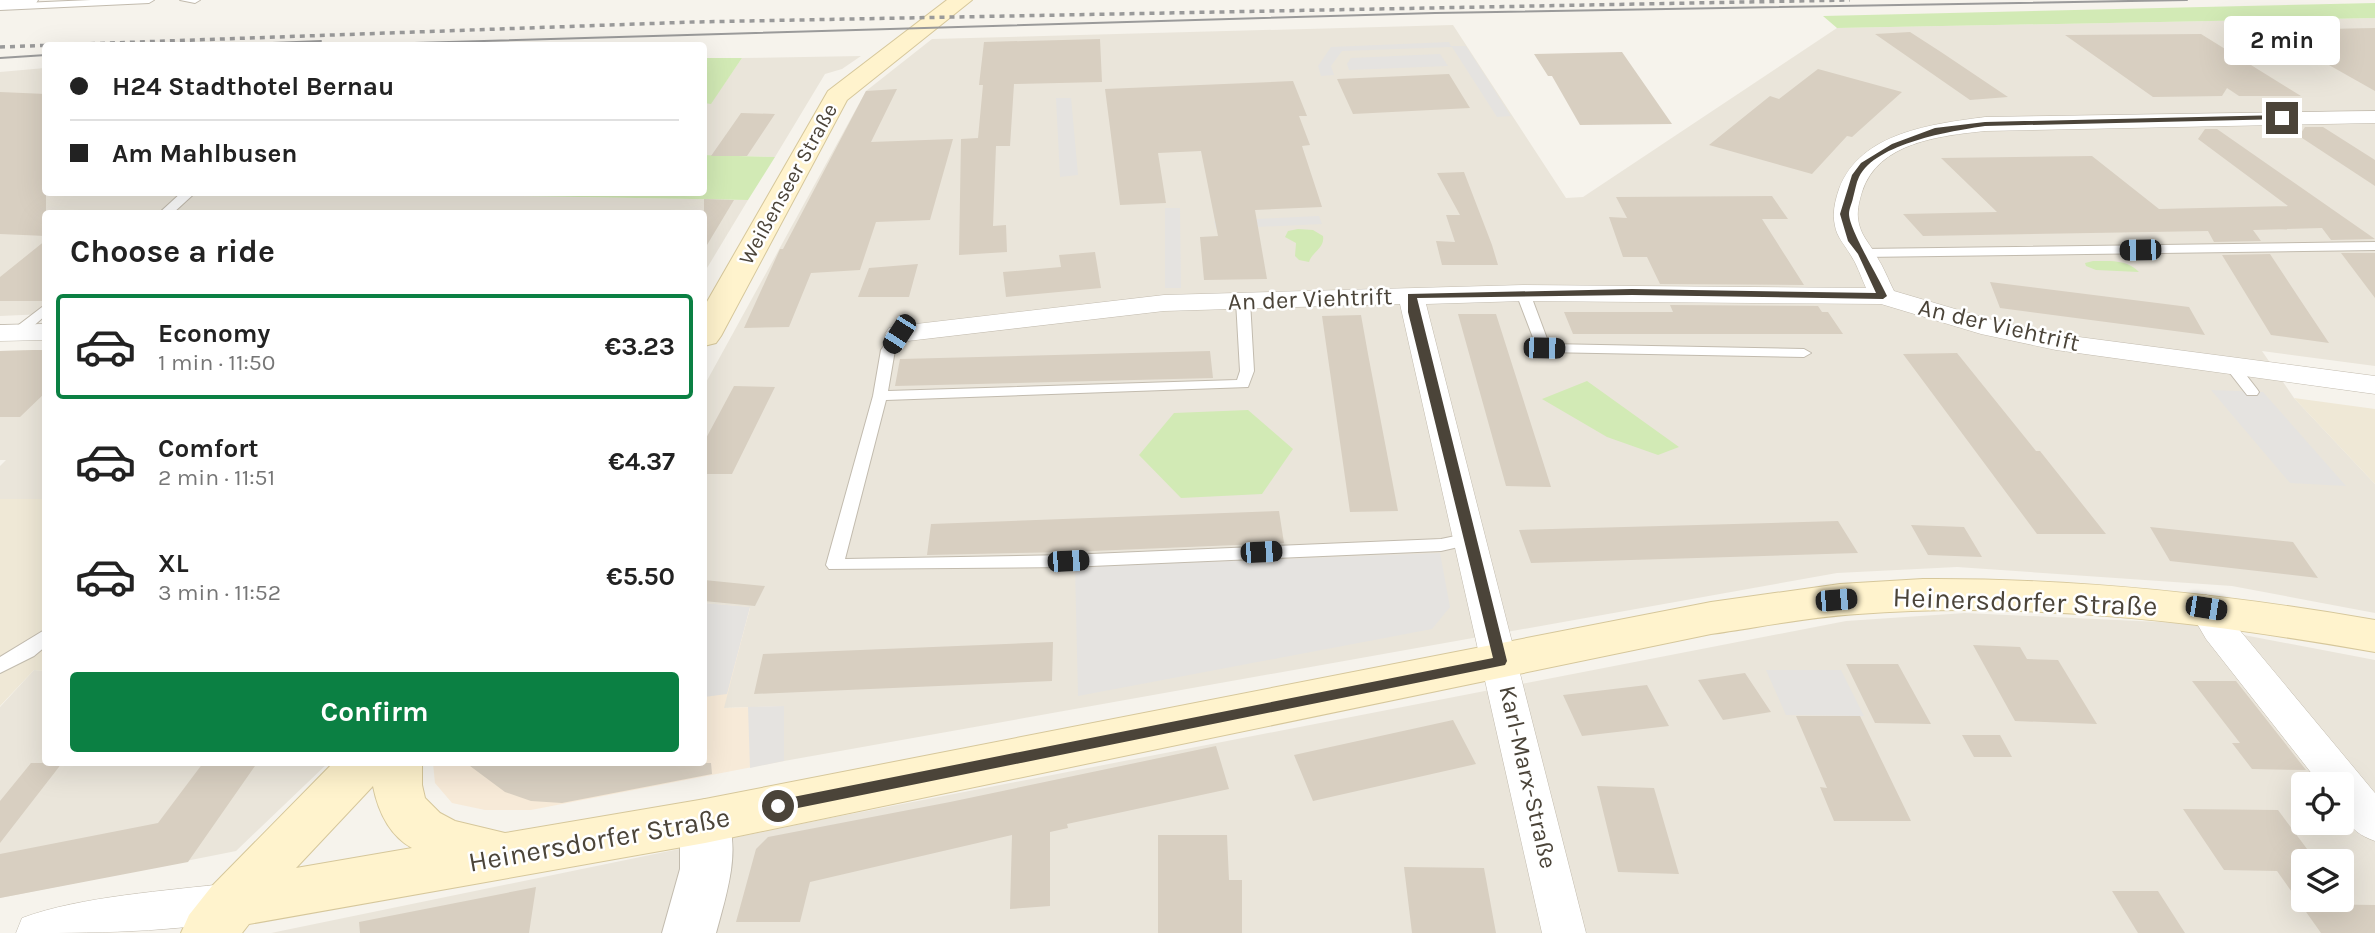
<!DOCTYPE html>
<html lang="en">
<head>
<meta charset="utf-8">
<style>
  body { margin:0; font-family:Karla,sans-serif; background:#f6f6f6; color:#222; height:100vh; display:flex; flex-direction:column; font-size:26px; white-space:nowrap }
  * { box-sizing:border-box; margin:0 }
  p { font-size:23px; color:#767676 }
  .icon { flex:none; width:38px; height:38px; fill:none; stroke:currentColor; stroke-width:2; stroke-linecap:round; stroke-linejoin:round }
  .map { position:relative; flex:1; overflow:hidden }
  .side { position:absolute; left:42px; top:210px; width:665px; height:556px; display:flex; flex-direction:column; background:#fff; border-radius:7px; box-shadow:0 7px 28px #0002 }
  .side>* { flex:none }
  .hud { position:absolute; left:42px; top:42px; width:665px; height:154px; border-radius:7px; box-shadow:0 7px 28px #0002; display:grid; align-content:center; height:154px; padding:0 28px; background:#fff }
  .buttons { position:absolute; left:2291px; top:772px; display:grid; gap:14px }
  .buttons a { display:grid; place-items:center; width:63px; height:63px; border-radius:7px; background:#fff; box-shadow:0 7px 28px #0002; font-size:35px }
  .end { position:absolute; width:32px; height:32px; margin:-16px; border:9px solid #4b4439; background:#fff; box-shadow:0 0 0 4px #fff }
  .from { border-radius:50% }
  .bubble { position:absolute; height:49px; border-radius:7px; background:#fff; box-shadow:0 7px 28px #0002; font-size:23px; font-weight:700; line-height:49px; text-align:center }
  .car { position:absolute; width:21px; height:42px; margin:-21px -10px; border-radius:9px; box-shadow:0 0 5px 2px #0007; background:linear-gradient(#222 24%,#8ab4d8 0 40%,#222 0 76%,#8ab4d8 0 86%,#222 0) }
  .hud b { display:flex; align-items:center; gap:24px; height:66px; font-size:26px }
  .hud b+b { border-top:2px solid #e0e0e0 }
  .hud i { width:18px; height:18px; background:#222 }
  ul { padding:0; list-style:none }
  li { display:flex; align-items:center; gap:21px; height:105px; margin:0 14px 10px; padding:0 14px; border:4px solid transparent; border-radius:7px }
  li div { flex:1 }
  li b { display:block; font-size:26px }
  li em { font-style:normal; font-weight:700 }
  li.active { border-color:#0b8043 }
  li>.icon { width:63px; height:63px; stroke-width:1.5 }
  h2 { padding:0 28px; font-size:32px; line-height:84px }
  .cta { display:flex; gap:14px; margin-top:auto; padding:14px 28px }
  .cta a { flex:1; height:80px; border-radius:7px; background:#0b8043; color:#fff; font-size:28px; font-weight:700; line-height:80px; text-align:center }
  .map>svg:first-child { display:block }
  .residential { fill:#eae5da; fill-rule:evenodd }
  .commercial { fill:#f7ead8 }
  .education { fill:#efe8d6 }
  .green { fill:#d2eab5 }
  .parking { fill:#e5e3e0 }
  .building { fill:#d8cfc1 }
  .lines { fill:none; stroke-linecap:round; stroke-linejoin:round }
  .service-casing { stroke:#c2bbae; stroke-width:2 }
  .minor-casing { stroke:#c2bbae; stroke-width:1 }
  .tertiary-casing { stroke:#c2bbae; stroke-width:2 }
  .secondary-casing { stroke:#d6c79b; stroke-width:2 }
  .service { fill:#fff; fill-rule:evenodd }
  .minor { fill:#fff; fill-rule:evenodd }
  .tertiary { fill:#fff; fill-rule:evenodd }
  .secondary { fill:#fff3cd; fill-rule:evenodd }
  .tram { stroke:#9a9a9a; stroke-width:2 }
  .rail { stroke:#9a9a9a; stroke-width:3.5; stroke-dasharray:5 5; stroke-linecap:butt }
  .route { fill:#4b4439 }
  .labels { text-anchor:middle; stroke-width:5; stroke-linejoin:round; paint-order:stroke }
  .far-street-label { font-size:21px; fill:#4b4439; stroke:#fff }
  .street-label { font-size:24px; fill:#4b4439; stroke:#fff }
  .near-street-label { font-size:28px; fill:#4b4439; stroke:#fff }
</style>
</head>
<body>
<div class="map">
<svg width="2375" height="933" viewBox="0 0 2375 933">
  <rect width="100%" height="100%" fill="#f6f3ec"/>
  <path class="residential" d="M2375,18V366L2262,351L2294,398L2375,484V613L2232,586L1957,567L1837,573L784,761V706L723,708L750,608L704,603V386L866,91L932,39L1453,25L1566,198L1583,197L1837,28Z
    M861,56L842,69L825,74L775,157L704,155V103H711L742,58Z
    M45,68L46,192H470L469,195L748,200L704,273V214H46L45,314L0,316V72Z
    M45,350V499H0V466L6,460H0V351Z
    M1965,613L2181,623L2375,660V933H271L820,820L1846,621ZM2303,784H2342V822H2303ZM2303,861H2342V900H2303Z
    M34,670L45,671L46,763H328L236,851L0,898V707Z"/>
  <path class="commercial" d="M704,603L750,607L724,708L784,706V761L531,810H485L452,803L435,783L433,763H704Z"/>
  <path class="education" d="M2294,398L2375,409V484Z
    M0,499H46L45,671L34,670L0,706Z"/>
  <path class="green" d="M2375,3V18L1837,28L1823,16Z
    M704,58H742L711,104L704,103Z
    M704,155L775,157L748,200L468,195L470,192H704Z
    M1298,229L1313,230L1323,236C1325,248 1312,252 1309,262L1299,260L1295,256L1296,243L1285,237L1288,231Z
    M2093,261C2110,261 2127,259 2139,272L2096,270L2086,266L2085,263Z
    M1587,381L1679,447L1658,455L1607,437L1542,399Z
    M1248,410L1293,449L1262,494L1181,498L1139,455L1174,413Z"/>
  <path class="parking" d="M1449,42L1451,46H1466L1511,116L1497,117L1452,47L1342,51L1331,66L1334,75L1321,76L1318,66L1331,47Z
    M1440,54L1448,66L1349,70L1347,64L1351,58Z
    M1071,98L1078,175L1060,177L1056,98Z
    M1165,208H1180L1181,288H1165Z
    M1319,216L1322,224L1216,229L1214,221Z
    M2211,390L2263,392L2346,486L2290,483Z
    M1440,553L1450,607L1432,629L1078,696L1075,567Z
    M704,603L750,607L727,694L704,697Z
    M1766,670H1841L1864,716L1786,715Z
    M784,706V761L750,768L748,707Z"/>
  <path class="building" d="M2375,28V91L2267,30Z
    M1910,32L1941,52L2008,97L1970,100L1875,34Z
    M2201,34L2301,96H2239L2227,88L2222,96L2153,97L2065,35Z
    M1100,39L1102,82L1014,84L1010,146H996L993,226L1006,225L1007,252L959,255L961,139L978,138L983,85H979L984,42Z
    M1622,52L1672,124L1580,125L1552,76H1548L1534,54Z
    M1818,69L1902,92L1852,137L1847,136L1812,174L1709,145L1770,96L1779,99Z
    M1449,74L1470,108L1353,114L1337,79Z
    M1293,81L1307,116H1299L1310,145L1302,146L1322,207L1255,210L1267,279L1204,280L1200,237L1218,236L1201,151L1158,153L1166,203L1120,205L1105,89Z
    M897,89L871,142L953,139L930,220L876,222L860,270L811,273L789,327L744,328L780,249H783L866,91Z
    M0,92L46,94V236L0,234Z
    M741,113L775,114L747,156H711Z
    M2305,127H2323L2375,160V186L2299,136Z
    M2205,129H2217L2375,239L2331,240L2322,228L2253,230L2261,241L2214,242L2208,231L1923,236L1903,214L1997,212L1941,158L2092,156L2159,209L2288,206L2198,139Z
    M1464,172L1492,245L1498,265H1442L1436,241L1455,242L1446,215H1460L1437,173Z
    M1772,196L1788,219H1762L1804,285L1660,284L1647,257H1623L1609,217L1627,218L1616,197Z
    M704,199L734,200L704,250Z
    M46,240V301H0V277Z
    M1095,252L1101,288L1006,297L1003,272L1061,267L1059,255Z
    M2341,253H2375V298Z
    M2270,254L2297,295L2329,343L2271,335L2222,255Z
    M918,264L909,297H858L869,268Z
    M1990,282L2189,307L2205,335L2000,308Z
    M1670,305L1818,306L1822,312H1828L1843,334H1573L1564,312H1673Z
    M1458,314H1496L1551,487L1506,486Z
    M1361,315L1368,354L1398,511L1350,512L1322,316Z
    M33,350H46V392L20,417H0V351Z
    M1210,351L1213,378L895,386L900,359Z
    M1957,353L2036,451H2040L2106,534H2037L1903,354Z
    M734,386L775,387L732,474H704V442Z
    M1279,511L1284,543L1068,552L927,555L931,524Z
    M1838,521L1858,553L1531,563L1519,530Z
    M1911,525L1964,527L1982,557L1928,555Z
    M2150,527L2293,542L2318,578L2170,561Z
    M704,580L765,586L755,606L704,601Z
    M1053,642L1052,681L754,694L763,654Z
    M1973,645L2020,647L2027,659L2058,660L2097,724L2015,721Z
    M1846,664H1898L1931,724L1875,723Z
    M1745,673L1771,712L1723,720L1698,680Z
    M2192,681H2236L2306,770L2252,769L2232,743H2240Z
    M1647,685L1669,726L1582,736L1563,695Z
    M1796,716H1860L1911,821H1834L1820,787L1827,788Z
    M1453,720L1476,764L1313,801L1294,755Z
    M1962,735H2000L2012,757H1974Z
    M1216,746L1229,789L1067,824L1068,828L1050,832V906L1010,909L1012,835L810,882L800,922H736L756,849L768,837L950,802Z
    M31,763H62L0,843V801Z
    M203,763H257L188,862L0,898V854L158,823Z
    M466,763H711L712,774L562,803L531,801L505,792Z
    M1597,786L1654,788L1679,874L1618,872Z
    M2183,809L2278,810L2316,861H2303V904L2375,905V933H2321L2277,871L2224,870Z
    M1158,835H1227L1229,880H1242V933H1158Z
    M1404,867L1484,868L1496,933H1412Z
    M536,887L529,933H360L359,922Z
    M2112,891H2158L2185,933H2138Z"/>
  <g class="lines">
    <defs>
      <path id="service" d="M91,0H154L149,3L0,10V4Z
        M180,0H200L195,3Z
        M182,192H196L172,214H158Z
        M2375,242V250L1863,257L1857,253L1863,249Z
        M1523,289L1530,293L1549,344L1804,349L1811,353L1804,357L1544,352L1537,348L1516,293Z
        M1243,297L1250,301L1254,371L1248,387L886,400L845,559L1068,555L1441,539L1470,533L1476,535L1478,539L1476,543L1441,551L1068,567L829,569L826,565L873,396L881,350L894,331L899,330L906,334L895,350L888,391L1237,380L1240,371L1236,301Z
        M46,304V315L22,336H12L10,333L12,330Z
        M2231,361L2236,362L2257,389L2259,392L2257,395H2247L2226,368L2224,365L2226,362Z
        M46,629V646L34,656L0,673V657Z"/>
      <path id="minor" d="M2375,111V123L1985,131C1940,136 1878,142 1862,192C1859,202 1856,213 1859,224C1862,237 1871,245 1877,257C1884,268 1888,279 1894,291L1996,321L2056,334L2375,376V394L2056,350L1981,334L1881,304L1523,301L1426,304L1586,933H1542L1400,304L1164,311L899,342L889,340L885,334L889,328L899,326L1164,295L1523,285L1866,288C1861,277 1857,264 1850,254C1844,244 1837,237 1835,226C1832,213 1835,201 1839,189C1860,132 1933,124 1985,117Z
        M46,324V340L0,341V325Z
        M2206,595L2219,599L2232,621L2375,793V841C2344,830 2342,813 2342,784H2320L2206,639L2188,608L2193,599Z
        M231,883L247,889L253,903L247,917C183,933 84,933 16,933L22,918C81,896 167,891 231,883Z"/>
      <path id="tertiary" d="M0,0H38L35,5L0,8Z
        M705,799L723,806C743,846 727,892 716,933H662L680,869V821L687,806Z"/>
      <path id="secondary" d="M947,0H972L847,100L721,336L716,343L704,346V307L828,91Z
        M1923,579C2076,578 2225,594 2375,620V652C2204,622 2032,601 1858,614C1809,617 1760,627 1711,634L705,843L249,924L242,933H181L189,915L212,886L333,763H422V785L425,798L440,813L455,821L505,833L705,799L1711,602L1840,584ZM373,786C378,811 389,835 412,848L296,868Z"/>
    </defs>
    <use href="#service" class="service-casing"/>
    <use href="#minor" class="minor-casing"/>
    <use href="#tertiary" class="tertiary-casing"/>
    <use href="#secondary" class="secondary-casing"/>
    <use href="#service" class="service"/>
    <use href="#minor" class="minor"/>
    <use href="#tertiary" class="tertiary"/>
    <use href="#secondary" class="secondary"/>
    <path class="tram" d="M202,46L321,41
      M310,46L1435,13L2187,0
      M0,58L46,55"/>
    <path class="rail" d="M0,47L693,22L1850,0"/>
  </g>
  <path class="route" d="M2282,115L2285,119L1985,126C1951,131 1876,143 1859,177C1856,183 1855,191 1853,198C1852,203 1849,209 1849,214C1849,229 1879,278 1887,296L1883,299L1632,295L1417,298L1507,661L1505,665L778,812L771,806L778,800L1493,658L1408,312V294L1632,289L1876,293L1858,254L1848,241L1840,214L1852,175L1861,163L1892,144L1935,128L1985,122Z"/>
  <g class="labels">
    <g class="far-street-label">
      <text transform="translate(788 184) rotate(-61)" y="7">Weißenseer Straße</text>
    </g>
    <g class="street-label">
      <text transform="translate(1310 299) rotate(-2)" y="8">An der Viehtrift</text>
      <text transform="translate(1999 325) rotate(13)" y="8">An der Viehtrift</text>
      <text transform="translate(1528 777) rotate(77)" y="8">Karl-Marx-Straße</text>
    </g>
    <g class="near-street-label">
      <text transform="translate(2025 601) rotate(2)" y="10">Heinersdorfer Straße</text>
      <text transform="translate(599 839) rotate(-10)" y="10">Heinersdorfer Straße</text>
    </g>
  </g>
</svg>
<div class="buttons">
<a><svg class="icon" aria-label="locate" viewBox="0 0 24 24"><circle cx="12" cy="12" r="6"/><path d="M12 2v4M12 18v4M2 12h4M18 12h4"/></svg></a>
<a><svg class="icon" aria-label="layers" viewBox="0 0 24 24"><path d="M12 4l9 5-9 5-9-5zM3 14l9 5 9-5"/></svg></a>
</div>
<i class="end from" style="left:778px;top:806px"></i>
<i class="end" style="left:2282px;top:118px"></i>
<div class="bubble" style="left:2224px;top:16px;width:116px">2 min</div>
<i class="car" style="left:2140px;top:250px;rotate:269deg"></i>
<i class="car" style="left:899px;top:334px;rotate:213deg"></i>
<i class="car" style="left:1544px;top:348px;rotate:91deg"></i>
<i class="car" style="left:1261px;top:552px;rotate:87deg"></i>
<i class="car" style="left:1068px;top:561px;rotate:87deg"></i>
<i class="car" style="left:1836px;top:600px;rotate:85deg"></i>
<i class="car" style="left:2206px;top:608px;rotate:99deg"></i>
<div class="hud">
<b><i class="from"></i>H24 Stadthotel Bernau</b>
<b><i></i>Am Mahlbusen</b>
</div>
<section class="side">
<h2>Choose a ride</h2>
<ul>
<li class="active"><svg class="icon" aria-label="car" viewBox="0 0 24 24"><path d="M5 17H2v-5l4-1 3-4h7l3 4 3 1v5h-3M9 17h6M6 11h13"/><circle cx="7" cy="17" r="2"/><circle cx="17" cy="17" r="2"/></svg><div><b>Economy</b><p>1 min · 11:50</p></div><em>€3.23</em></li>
<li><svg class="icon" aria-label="car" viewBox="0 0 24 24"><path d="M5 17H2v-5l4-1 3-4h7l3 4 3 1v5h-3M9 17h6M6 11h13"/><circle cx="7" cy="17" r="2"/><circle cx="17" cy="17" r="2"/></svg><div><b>Comfort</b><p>2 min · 11:51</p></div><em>€4.37</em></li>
<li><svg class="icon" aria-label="car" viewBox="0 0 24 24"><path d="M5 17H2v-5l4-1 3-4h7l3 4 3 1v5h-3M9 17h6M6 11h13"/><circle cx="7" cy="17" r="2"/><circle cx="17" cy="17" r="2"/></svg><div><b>XL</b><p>3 min · 11:52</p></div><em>€5.50</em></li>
</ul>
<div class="cta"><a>Confirm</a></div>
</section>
</div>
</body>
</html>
